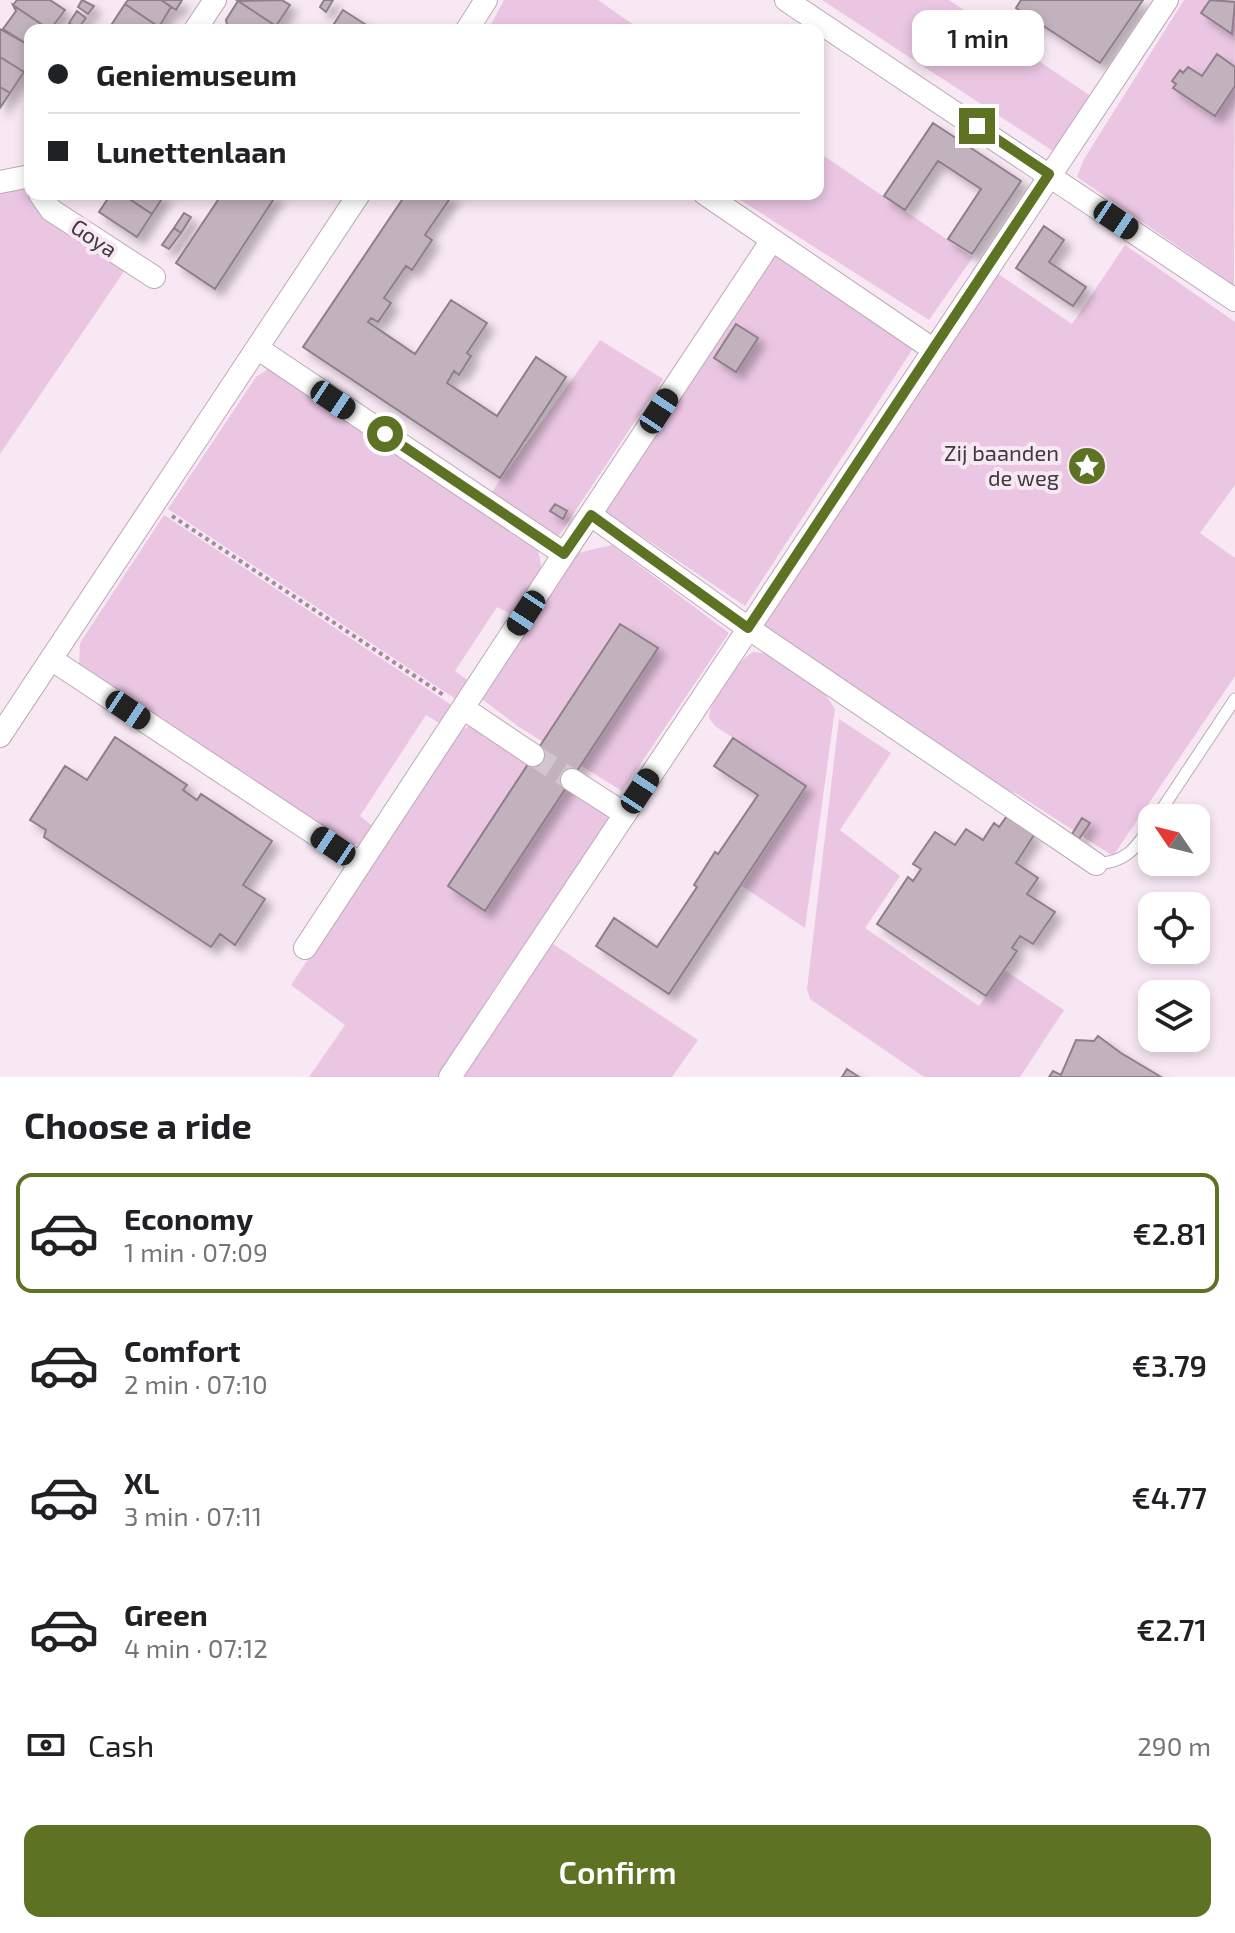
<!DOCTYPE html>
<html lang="en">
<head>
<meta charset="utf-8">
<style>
  body { margin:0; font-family:"Exo 2",sans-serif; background:#f6f6f6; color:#202124; height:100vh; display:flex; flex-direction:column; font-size:30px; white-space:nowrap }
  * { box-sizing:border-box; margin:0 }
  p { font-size:26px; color:#757577 }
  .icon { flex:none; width:44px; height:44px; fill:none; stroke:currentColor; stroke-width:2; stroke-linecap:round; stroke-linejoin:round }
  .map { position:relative; height:1077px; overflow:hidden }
  .drawer { display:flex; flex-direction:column; background:#fff; flex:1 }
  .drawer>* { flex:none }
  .top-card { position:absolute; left:24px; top:24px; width:800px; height:176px; border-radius:16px; box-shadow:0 4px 12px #0003; display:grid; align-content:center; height:176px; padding:0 24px; background:#fff }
  .needle { width:52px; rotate:305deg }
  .tools { position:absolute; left:1138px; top:804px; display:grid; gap:16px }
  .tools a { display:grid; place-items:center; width:72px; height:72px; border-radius:16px; background:#fff; box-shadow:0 4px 12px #0003; font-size:40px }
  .end { position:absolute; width:36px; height:36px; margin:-18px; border:10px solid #5d7222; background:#fff; box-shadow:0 0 0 4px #fff }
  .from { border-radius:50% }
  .bubble { position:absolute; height:56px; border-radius:16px; background:#fff; box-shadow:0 4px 12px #0003; font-size:26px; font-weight:600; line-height:56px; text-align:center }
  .car { position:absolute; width:24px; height:48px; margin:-24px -12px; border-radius:10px; box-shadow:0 0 6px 2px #0007; background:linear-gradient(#222 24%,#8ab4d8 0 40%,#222 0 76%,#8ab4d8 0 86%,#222 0) }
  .top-card b { display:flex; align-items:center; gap:28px; height:76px; font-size:30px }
  .top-card b+b { border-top:2px solid #e0e0e0 }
  .top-card i { width:20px; height:20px; background:#202124 }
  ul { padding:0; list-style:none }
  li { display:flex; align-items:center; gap:24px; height:120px; margin:0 16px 12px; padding:0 8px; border:4px solid transparent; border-radius:16px }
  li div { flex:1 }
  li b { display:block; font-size:30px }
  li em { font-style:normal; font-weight:600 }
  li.on { border-color:#5d7222 }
  li>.icon { width:72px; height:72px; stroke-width:1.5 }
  h2 { padding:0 24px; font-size:36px; line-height:96px }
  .pay { display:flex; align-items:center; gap:20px; height:88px; padding:0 24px; font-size:30px }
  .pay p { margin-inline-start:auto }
  .action { display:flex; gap:16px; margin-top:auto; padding:16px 24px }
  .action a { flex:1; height:92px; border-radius:16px; background:#5d7222; color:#fff; font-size:32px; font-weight:600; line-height:92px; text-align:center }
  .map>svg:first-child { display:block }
  .green { fill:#eac6e2 }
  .building { fill:#c1b2be; stroke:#8e7f8b; stroke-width:2; filter:url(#shadow) }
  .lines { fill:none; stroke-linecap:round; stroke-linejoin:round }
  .street-tunnel { stroke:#d3c5d0; stroke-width:22; stroke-dasharray:22 11; stroke-linecap:butt }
  .lane-casing { stroke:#baaab7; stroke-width:13 }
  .street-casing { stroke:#baaab7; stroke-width:24 }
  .path { stroke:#9b9098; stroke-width:4; stroke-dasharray:4 4; stroke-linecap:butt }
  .lane { stroke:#fff; stroke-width:11 }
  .street { stroke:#fff; stroke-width:22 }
  .route { stroke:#5d7222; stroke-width:10 }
  .labels { text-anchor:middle; stroke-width:8; stroke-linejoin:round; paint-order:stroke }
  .street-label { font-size:22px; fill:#40393e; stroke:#f8e8f4 }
  .poi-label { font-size:22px; fill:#40393e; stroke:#f8e8f4; text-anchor:end }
</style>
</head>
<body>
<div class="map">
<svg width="1235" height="1077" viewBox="0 0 1235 1077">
  <defs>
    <filter id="shadow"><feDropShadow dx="7" dy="7" stdDeviation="4" flood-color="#0004"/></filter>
  </defs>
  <rect width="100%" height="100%" fill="#f8e8f4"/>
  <path class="green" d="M504,0H598L641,30H488Z
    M822,0H949L1092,97L1056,153Z
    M1184,0H1235L1234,285L1077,177L1084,159Z
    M818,152L973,257L929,320L731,194H818Z
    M24,186L127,267L0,454V189Z
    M1125,245L1235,322V485L1200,533L1235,558V676L1113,856L1017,794L995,786L761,630L997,273L1072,324Z
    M773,252L907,342L912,350L745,606L603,510Z
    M600,340L663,379L558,537L491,493Z
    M268,369L537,544L542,570L512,615L497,607L455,671L469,681L457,700L168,509L256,377Z
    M164,515L453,706L441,724L426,715L360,816L374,827L359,844L347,846L79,665L80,643Z
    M612,545L729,633L622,791L519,727L482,699L578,553Z
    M753,652L764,653L825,694L835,709L805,928L742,886L807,786L715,726L709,718C710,698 736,662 753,652Z
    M839,719L891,753L840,830L900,876L865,928L979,1006L1004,970L1064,1010L1020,1077H924L810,999L807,989Z
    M469,726H480L614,815L493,990L439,1077H309L345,1025L291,985L459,732Z
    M550,942L698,1040L672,1077H460Z"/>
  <path class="building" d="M17,0H50L65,10L50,30L13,5Z
    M82,0L94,6L88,14L78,7Z
    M128,0H161L171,7L159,27L125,4Z
    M161,0H182L176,10Z
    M282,0L290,5L276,26L238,1Z
    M324,0H333L326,12L320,7Z
    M1021,0H1143L1100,63L1016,8Z
    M1210,0L1235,2L1232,34L1201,13Z
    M238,1L276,26L274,30H235L227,25L226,20Z
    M125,4L159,27L162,30H115L110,27Z
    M13,5L50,30H30V46L3,29L16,11Z
    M343,10L374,30H330Z
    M77,11L86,18L78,29L69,23Z
    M0,29L30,46V63L24,72L0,57Z
    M1217,54L1235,67V86L1215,116L1173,88L1176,84L1172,81L1180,70L1183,73L1188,67L1202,76Z
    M0,57L24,72L10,93L0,87Z
    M0,87L10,93L0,108Z
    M933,123L1021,181L972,254L948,239L981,189L938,161L905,210L884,196Z
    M111,194H122L152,214L137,237L99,212Z
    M122,194H165L152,214Z
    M222,194H277L215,289L176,263Z
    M406,194H453L425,235L432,240L412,270L406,266L384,298L391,303L378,322L371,318L368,322L415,354L451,300L487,323L467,353L471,356L459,375L454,371L447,383L497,416L536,357L566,377L500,478L303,347Z
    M184,213L191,217L181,233L174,228Z
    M1044,226L1064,240L1049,262L1086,287L1073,306L1016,268Z
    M174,228L181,233L169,249L162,245Z
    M736,324L758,338L736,372L714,358Z
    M555,504L567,511L563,519L550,511Z
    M620,624L658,648L485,911L448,886Z
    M115,737L187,785L183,790L197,800L201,794L272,841L243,885L265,899L235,945L220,934L211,947L44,837L46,830L30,820L65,766L87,780Z
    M733,738L806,786L669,994L596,946L614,918L657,947L697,887L694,885L715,852L718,854L758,795L714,766Z
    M1007,816L1034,835L1016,863L1038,878L1027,894L1055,912L1033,944L1020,936L1012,948L1017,951L986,996L877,924L908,877L913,881L921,869L913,864L935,832L955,845L966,829L983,840L994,823L999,827Z
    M1082,818L1090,823L1079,839L1072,834Z
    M1098,1036L1121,1053L1161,1077H1049L1053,1071L1061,1075L1076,1040L1094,1041Z
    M847,1069L859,1077H842Z"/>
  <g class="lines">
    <path class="street-tunnel" d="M533,755L572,780"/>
    <defs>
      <path id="lane" d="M1156,818L1235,699
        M1096,864C1127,862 1135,849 1152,824"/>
      <path id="street" d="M786,0L1235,300
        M195,30L215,0
        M467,30L486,0
        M0,182L30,176
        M40,194L51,210L154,277
        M705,194L934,350
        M257,348L564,554L772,240
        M591,515L748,628L1096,864
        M51,659L359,863
        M463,708L533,755
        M0,736L359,194
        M572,780L625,814
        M305,948L564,554
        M450,1077L1167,0"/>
    </defs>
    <use href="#lane" class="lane-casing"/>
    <use href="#street" class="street-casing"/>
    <path class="path" d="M172,516L445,696"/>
    <use href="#lane" class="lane"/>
    <use href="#street" class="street"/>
  </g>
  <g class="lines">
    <path class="route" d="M385,434L564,554L591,515L748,628L1049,174L977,126"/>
  </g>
  <defs>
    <symbol id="sight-disc" viewBox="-11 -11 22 22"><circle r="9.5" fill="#5d7222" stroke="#f8e8f4"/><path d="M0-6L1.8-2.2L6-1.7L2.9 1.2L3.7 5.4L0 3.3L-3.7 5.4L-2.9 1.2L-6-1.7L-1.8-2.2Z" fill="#fff"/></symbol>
  </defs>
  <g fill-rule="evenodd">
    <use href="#sight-disc" x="1065" y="444" width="44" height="44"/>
  </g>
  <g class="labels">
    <g class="street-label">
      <text transform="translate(94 238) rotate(34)" y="8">Goya</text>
    </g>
    <g class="poi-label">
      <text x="1059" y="461">Zij baanden<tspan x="1059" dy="25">de weg</tspan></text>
    </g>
  </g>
</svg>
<div class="tools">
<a><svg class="needle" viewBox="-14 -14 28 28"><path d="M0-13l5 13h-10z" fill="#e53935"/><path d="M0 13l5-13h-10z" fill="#757577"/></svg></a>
<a><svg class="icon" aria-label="locate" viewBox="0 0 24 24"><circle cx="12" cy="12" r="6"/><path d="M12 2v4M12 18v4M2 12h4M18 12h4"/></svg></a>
<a><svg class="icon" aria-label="layers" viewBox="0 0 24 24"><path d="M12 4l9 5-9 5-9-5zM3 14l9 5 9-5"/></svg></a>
</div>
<i class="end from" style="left:385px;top:434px"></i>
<i class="end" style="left:977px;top:126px"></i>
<div class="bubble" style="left:912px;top:10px;width:132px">1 min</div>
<i class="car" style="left:1116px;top:220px;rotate:124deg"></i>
<i class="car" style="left:333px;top:400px;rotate:124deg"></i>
<i class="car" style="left:659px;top:411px;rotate:33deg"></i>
<i class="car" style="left:526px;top:613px;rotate:213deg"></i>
<i class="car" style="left:128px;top:710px;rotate:124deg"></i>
<i class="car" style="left:640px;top:791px;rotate:33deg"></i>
<i class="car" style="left:333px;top:846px;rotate:304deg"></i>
<div class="top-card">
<b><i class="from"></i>Geniemuseum</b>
<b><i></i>Lunettenlaan</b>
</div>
</div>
<section class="drawer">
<h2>Choose a ride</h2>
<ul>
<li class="on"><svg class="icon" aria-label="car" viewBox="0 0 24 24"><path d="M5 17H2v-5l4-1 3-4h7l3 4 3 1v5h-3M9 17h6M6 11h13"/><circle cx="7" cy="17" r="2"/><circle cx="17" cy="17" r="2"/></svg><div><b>Economy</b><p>1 min · 07:09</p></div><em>€2.81</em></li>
<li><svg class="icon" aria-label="car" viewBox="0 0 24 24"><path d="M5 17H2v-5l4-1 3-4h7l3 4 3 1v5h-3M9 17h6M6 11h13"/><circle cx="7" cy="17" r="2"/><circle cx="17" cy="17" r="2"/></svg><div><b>Comfort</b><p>2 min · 07:10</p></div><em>€3.79</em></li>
<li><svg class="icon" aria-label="car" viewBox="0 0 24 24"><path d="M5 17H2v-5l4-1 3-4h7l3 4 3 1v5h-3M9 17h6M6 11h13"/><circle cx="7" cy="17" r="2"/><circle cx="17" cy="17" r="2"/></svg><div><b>XL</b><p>3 min · 07:11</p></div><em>€4.77</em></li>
<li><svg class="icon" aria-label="car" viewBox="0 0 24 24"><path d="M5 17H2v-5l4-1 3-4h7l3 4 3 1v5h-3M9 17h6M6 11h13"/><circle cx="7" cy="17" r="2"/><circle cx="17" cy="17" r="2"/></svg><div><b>Green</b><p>4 min · 07:12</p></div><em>€2.71</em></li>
</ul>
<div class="pay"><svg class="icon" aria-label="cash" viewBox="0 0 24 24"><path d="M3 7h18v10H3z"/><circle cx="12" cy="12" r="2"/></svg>Cash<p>290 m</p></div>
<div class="action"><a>Confirm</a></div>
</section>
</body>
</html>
